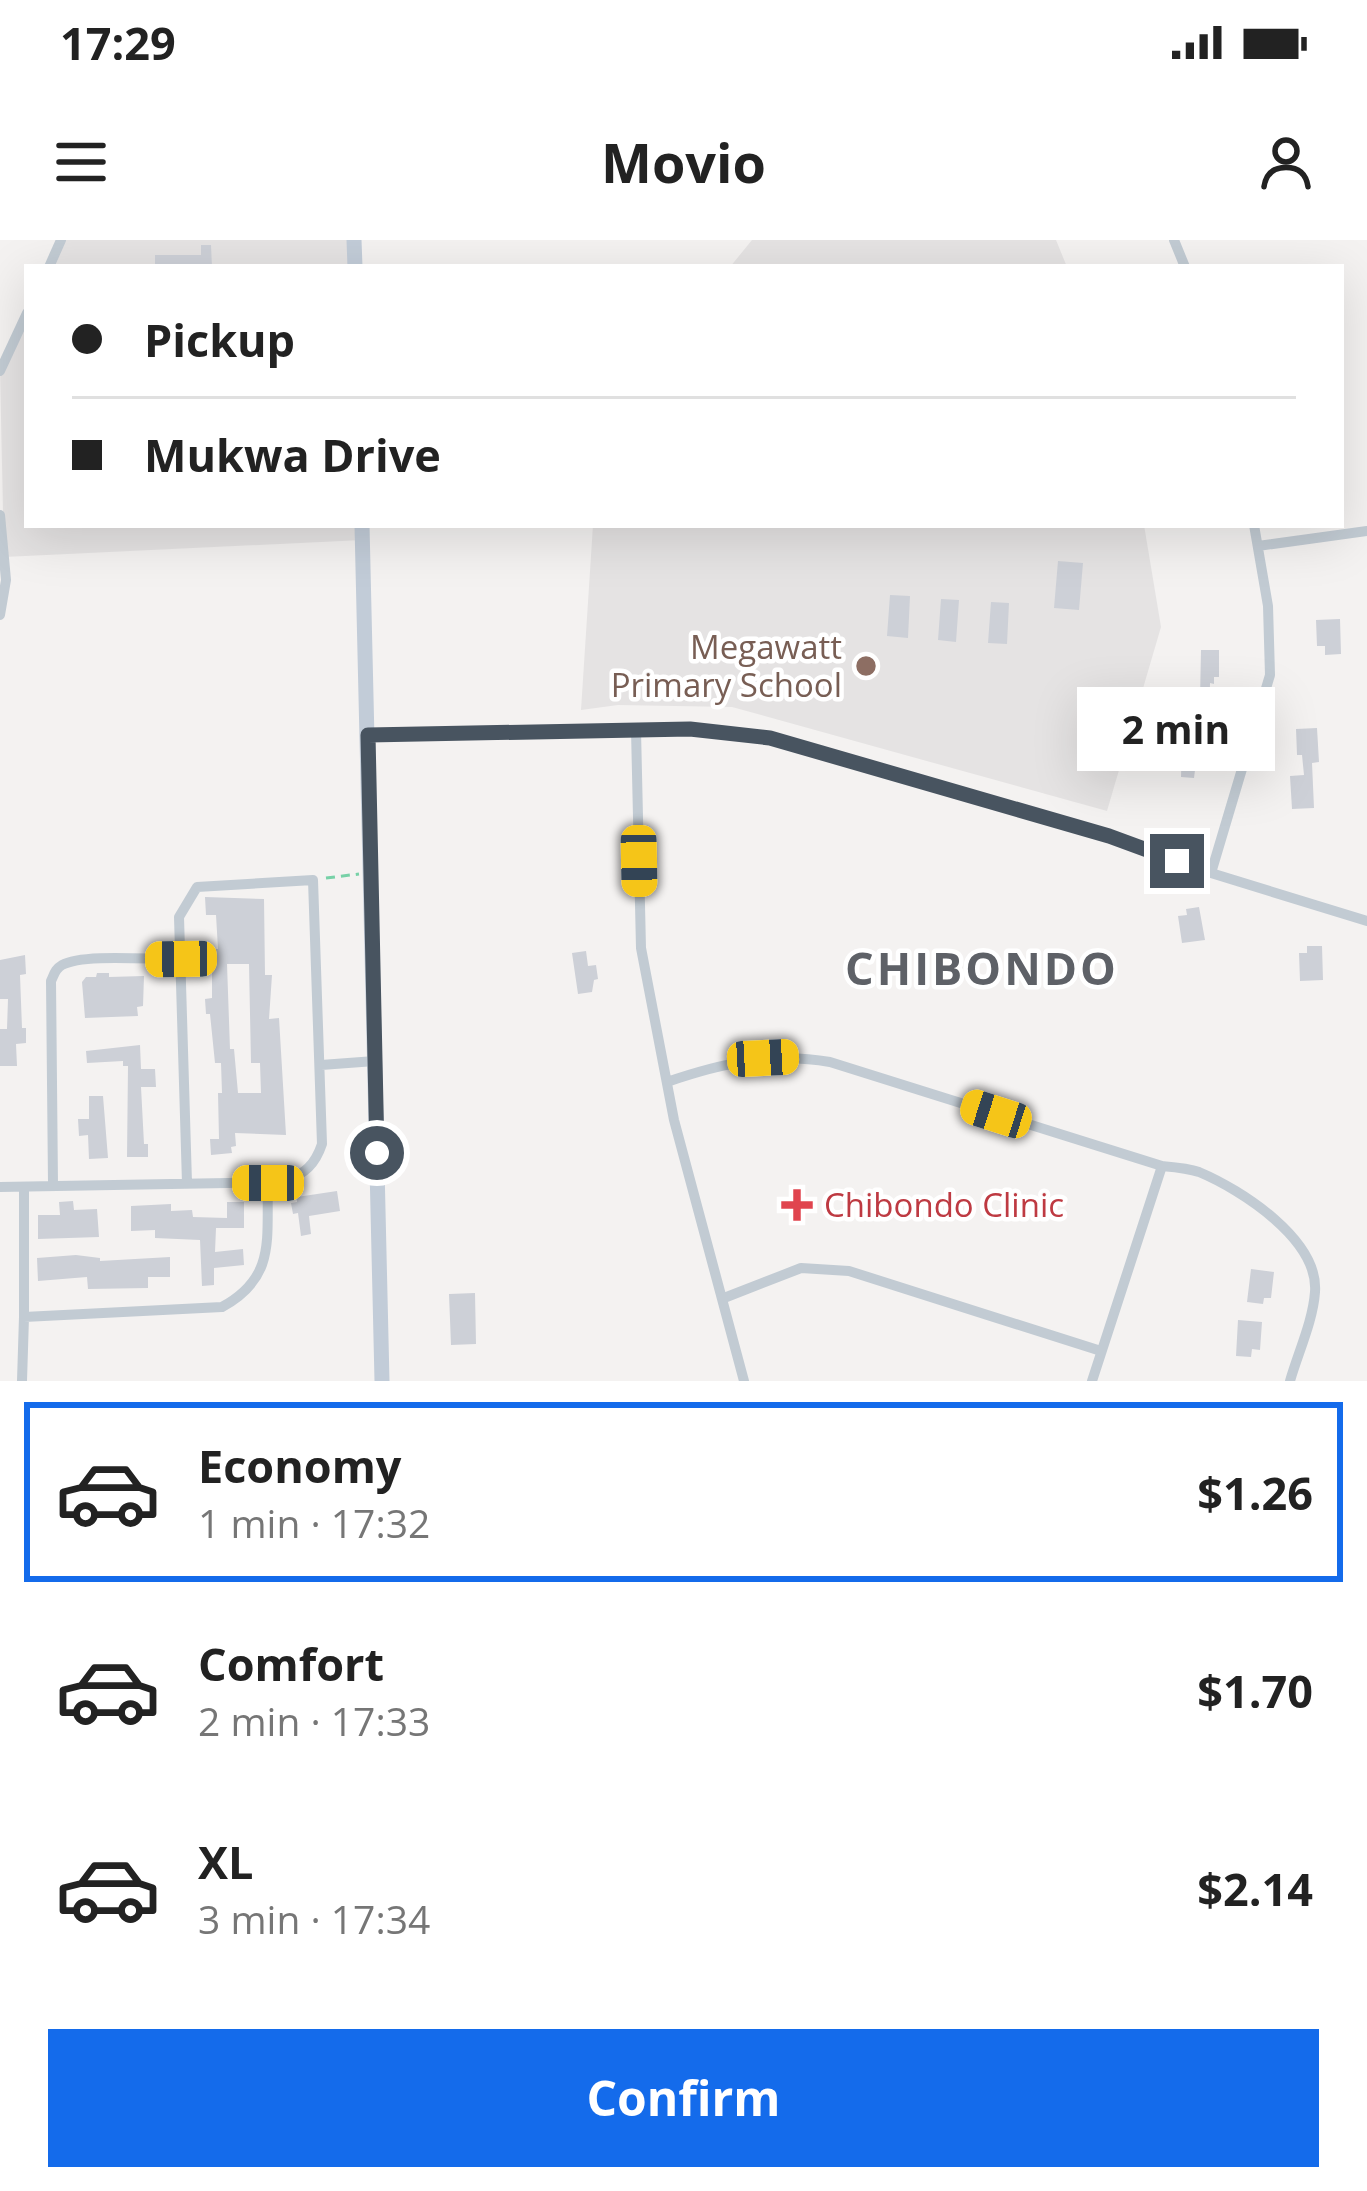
<!DOCTYPE html>
<html lang="en">
<head>
<meta charset="utf-8">
<style>
  body { margin:0; font-family:"Open Sans",sans-serif; background:#f2f2f2; color:#222; height:100vh; display:flex; flex-direction:column; font-size:45px; white-space:nowrap }
  * { box-sizing:border-box; margin:0 }
  p { font-size:39px; color:#767676 }
  .icon { flex:none; width:66px; height:66px; fill:none; stroke:currentColor; stroke-width:2; stroke-linecap:round; stroke-linejoin:round }
  .map { position:relative; height:1141px; overflow:hidden }
  .panel { display:flex; flex-direction:column; background:#fff; flex:1 }
  .panel>* { flex:none }
  .hud { position:absolute; left:24px; top:24px; width:1320px; height:264px; border-radius:0px; box-shadow:0 12px 48px #0002; display:grid; align-content:center; height:264px; padding:0 48px; background:#fff }
  .end { position:absolute; width:54px; height:54px; margin:-27px; border:15px solid #485460; background:#fff; box-shadow:0 0 0 6px #fff }
  .from { border-radius:50% }
  .bubble { position:absolute; height:84px; border-radius:0px; background:#fff; box-shadow:0 12px 48px #0002; font-size:39px; font-weight:700; line-height:84px; text-align:center }
  .car { position:absolute; width:36px; height:72px; margin:-36px -18px; border-radius:15px; box-shadow:0 0 9px 3px #0007; background:linear-gradient(#f5c518 24%,#345 0 40%,#f5c518 0 76%,#345 0 86%,#f5c518 0) }
  .hud b { display:flex; align-items:center; gap:42px; height:114px; font-size:45px }
  .hud b+b { border-top:3px solid #e0e0e0 }
  .hud i { width:30px; height:30px; background:#222 }
  ul { padding:21px 0 0; list-style:none }
  li { display:flex; align-items:center; gap:36px; height:180px; margin:0 24px 18px; padding:0 24px; border:6px solid transparent; border-radius:0px }
  li div { flex:1 }
  li b { display:block; font-size:45px }
  li em { font-style:normal; font-weight:700 }
  li.current { border-color:#146beb }
  li>.icon { width:108px; height:108px; stroke-width:1.5 }
  .button { display:flex; gap:24px; margin-top:auto; padding:24px 48px }
  .button a { flex:1; height:138px; border-radius:0px; background:#146beb; color:#fff; font-size:48px; font-weight:700; line-height:138px; text-align:center }
  .status { display:flex; justify-content:space-between; align-items:center; height:84px; padding:0 60px; background:#fff; direction:ltr }
  .status svg { height:33px; fill:currentColor }
  header { display:flex; justify-content:space-between; align-items:center; height:156px; padding:0 48px; background:#fff; font-size:54px; font-weight:700 }
  .map>svg:first-child { display:block }
  .education { fill:#e5e3e3 }
  .building { fill:#cdd0d7; fill-rule:evenodd }
  .lines { fill:none; stroke-linecap:round; stroke-linejoin:round }
  .path { stroke:#77d1a7; stroke-width:3; stroke-dasharray:9 6; stroke-linecap:butt }
  .street { stroke:#c2cbd3; stroke-width:10 }
  .secondary { stroke:#c2ccd8; stroke-width:15 }
  .route { stroke:#485460; stroke-width:15 }
  .education-dot { fill:#8d6e63; stroke:#fff; stroke-width:4.5 }
  .health-dot { fill:#e0444e; stroke:#fff; stroke-width:4.5 }
  .labels { text-anchor:middle; stroke-width:9; stroke-linejoin:round; paint-order:stroke }
  .education-label { font-size:33px; fill:#785e54; stroke:#fff; text-anchor:end }
  .health-label { font-size:33px; fill:#be3a42; stroke:#fff; text-anchor:start }
  .district-label { font-size:45px; font-weight:bold; letter-spacing:3px; fill:#5e6167; stroke:#fff }
</style>
</head>
<body>
<div class="status"><b>17:29</b><svg viewBox="0 0 49 12"><path d="M0 12V9h3v3zM5 12V6h3v6zM10 12V3h3v9zM15 12V0h3v12zM26 1h20v11H26zM47 4h2v5h-2z"/></svg></div>
<header><svg class="icon" aria-label="menu" viewBox="0 0 24 24"><path d="M4 6h16M4 12h16M4 18h16"/></svg>Movio<svg class="icon" aria-label="person" viewBox="0 0 24 24"><circle cx="12" cy="8" r="4"/><path d="M4 21q1-7 8-7t8 7"/></svg></header>
<div class="map">
<svg width="1367" height="1141" viewBox="0 0 1367 1141">
  <rect width="100%" height="100%" fill="#f4f2f1"/>
  <path class="education" d="M61,0H354L355,27H49Z
    M752,0H1056L1067,27H730Z
    M27,73V285H362L363,300L4,317L0,131Z
    M593,285H1144L1161,387L1107,571L732,467L618,465L581,470Z"/>
  <path class="building" d="M201,5H211L212,27H155V15H201Z
    M1058,321L1083,323L1079,370L1054,368Z
    M890,355L910,356L908,398L887,396Z
    M941,359L959,360L956,402L938,400Z
    M991,362L1009,363L1007,404L988,403Z
    M1340,379L1341,414L1325,415V406H1317L1316,380Z
    M1201,410H1219V437H1214V444L1210,443L1209,487H1203L1201,495L1200,530H1195L1194,538L1181,537L1182,504H1189L1190,459H1200Z
    M1317,488L1319,522L1312,523L1314,568L1292,569L1290,536L1304,535L1302,515H1297L1296,489Z
    M205,657L264,659L265,735H272L269,779L279,778L286,895L235,893L236,906L231,907L232,913L211,915L210,899H219L218,853H222L221,823H215L210,774H206L205,759L212,758V724H202V709H218L216,675H206ZM227,724H249L251,823H260L261,853H238L234,809H230Z
    M1199,667L1205,700L1182,703L1178,676L1187,675L1186,669Z
    M1307,706H1322L1323,740L1300,741L1299,713H1307Z
    M586,711L588,726L596,725L598,739L594,740L592,752L578,754L572,713Z
    M25,715L26,734L20,735L22,788H26V803L16,804L17,826H0V789H7L8,759H0V720Z
    M97,733H109V737L144,736L143,766L137,767L138,776L85,778L82,742L86,737H96Z
    M140,805L141,829H155L156,847H141L144,904H148V917H127L128,826H123V821L87,823L86,811Z
    M89,856H103L108,918L89,919L88,895L79,896L78,879H89Z
    M337,951L340,971L309,976L311,994L301,996L298,973L293,974L291,963L297,962V957Z
    M73,961L74,970L97,969L99,997L38,999V975H60L59,962Z
    M227,962H244V988H216L215,1012L243,1009L244,1025L214,1028V1045L202,1046L200,1000L155,998V990L131,991V966L171,964V971L192,970L193,977L227,978Z
    M76,1015L100,1018V1021L170,1017V1037H148V1048L88,1049L87,1037L38,1041L37,1018Z
    M1251,1029L1274,1032L1271,1058H1264L1263,1064L1247,1062Z
    M475,1053L476,1104L451,1105L449,1054Z
    M1238,1080L1262,1082L1260,1110L1252,1109L1251,1117L1236,1116Z"/>
  <g class="lines">
    <path class="path" d="M326,638L359,634"/>
    <path class="street" d="M1174,0L1185,27
      M49,27L61,0
      M0,131L27,73
      M0,275L6,340L0,375
      M1258,306L1367,291
      M636,490L641,708L674,880L744,1141
      M368,495L690,489L770,498L1109,596L1211,633L1367,681
      M1211,633L1270,435L1268,366L1254,285
      M321,825L375,821
      M667,842C722,823 772,812 830,822L1162,926C1174,927 1188,928 1199,932C1242,950 1319,1000 1315,1052C1313,1081 1298,1113 1290,1141
      M53,944L51,741C54,735 55,729 62,725C83,713 154,720 181,719
      M0,947L285,942C305,933 315,925 322,904L313,640L197,647L179,677L187,943
      M24,947V1077L222,1067C277,1037 266,998 268,943
      M724,1058L801,1028L849,1031L1101,1111
      M22,1141L24,1077
      M1092,1141L1162,926"/>
    <path class="secondary" d="M354,0L355,27
      M362,285L382,1141"/>
  </g>
  <g class="lines">
    <path class="route" d="M377,913L368,495L690,489L770,498L1109,596L1177,621"/>
  </g>
  <circle class="education-dot" cx="866" cy="426" r="12"/>
  <path class="health-dot" d="M791 947h12v12h12v12h-12v12h-12v-12h-12v-12h12z"/>
  <g class="labels">
    <g class="education-label">
      <text x="842" y="419">Megawatt<tspan x="842" dy="38">Primary School</tspan></text>
    </g>
    <g class="health-label">
      <text x="824" y="977">Chibondo Clinic</text>
    </g>
    <g class="district-label">
      <text x="982" y="745">CHIBONDO</text>
    </g>
  </g>
</svg>
<i class="end from" style="left:377px;top:913px"></i>
<i class="end" style="left:1177px;top:621px"></i>
<div class="bubble" style="left:1077px;top:447px;width:198px">2 min</div>
<i class="car" style="left:639px;top:621px;rotate:179deg"></i>
<i class="car" style="left:181px;top:719px;rotate:269deg"></i>
<i class="car" style="left:763px;top:818px;rotate:87deg"></i>
<i class="car" style="left:996px;top:874px;rotate:288deg"></i>
<i class="car" style="left:268px;top:943px;rotate:270deg"></i>
<div class="hud">
<b><i class="from"></i>Pickup</b>
<b><i></i>Mukwa Drive</b>
</div>
</div>
<section class="panel">
<ul>
<li class="current"><svg class="icon" aria-label="car" viewBox="0 0 24 24"><path d="M5 17H2v-5l4-1 3-4h7l3 4 3 1v5h-3M9 17h6M6 11h13"/><circle cx="7" cy="17" r="2"/><circle cx="17" cy="17" r="2"/></svg><div><b>Economy</b><p>1 min · 17:32</p></div><em>$1.26</em></li>
<li><svg class="icon" aria-label="car" viewBox="0 0 24 24"><path d="M5 17H2v-5l4-1 3-4h7l3 4 3 1v5h-3M9 17h6M6 11h13"/><circle cx="7" cy="17" r="2"/><circle cx="17" cy="17" r="2"/></svg><div><b>Comfort</b><p>2 min · 17:33</p></div><em>$1.70</em></li>
<li><svg class="icon" aria-label="car" viewBox="0 0 24 24"><path d="M5 17H2v-5l4-1 3-4h7l3 4 3 1v5h-3M9 17h6M6 11h13"/><circle cx="7" cy="17" r="2"/><circle cx="17" cy="17" r="2"/></svg><div><b>XL</b><p>3 min · 17:34</p></div><em>$2.14</em></li>
</ul>
<div class="button"><a>Confirm</a></div>
</section>
</body>
</html>
